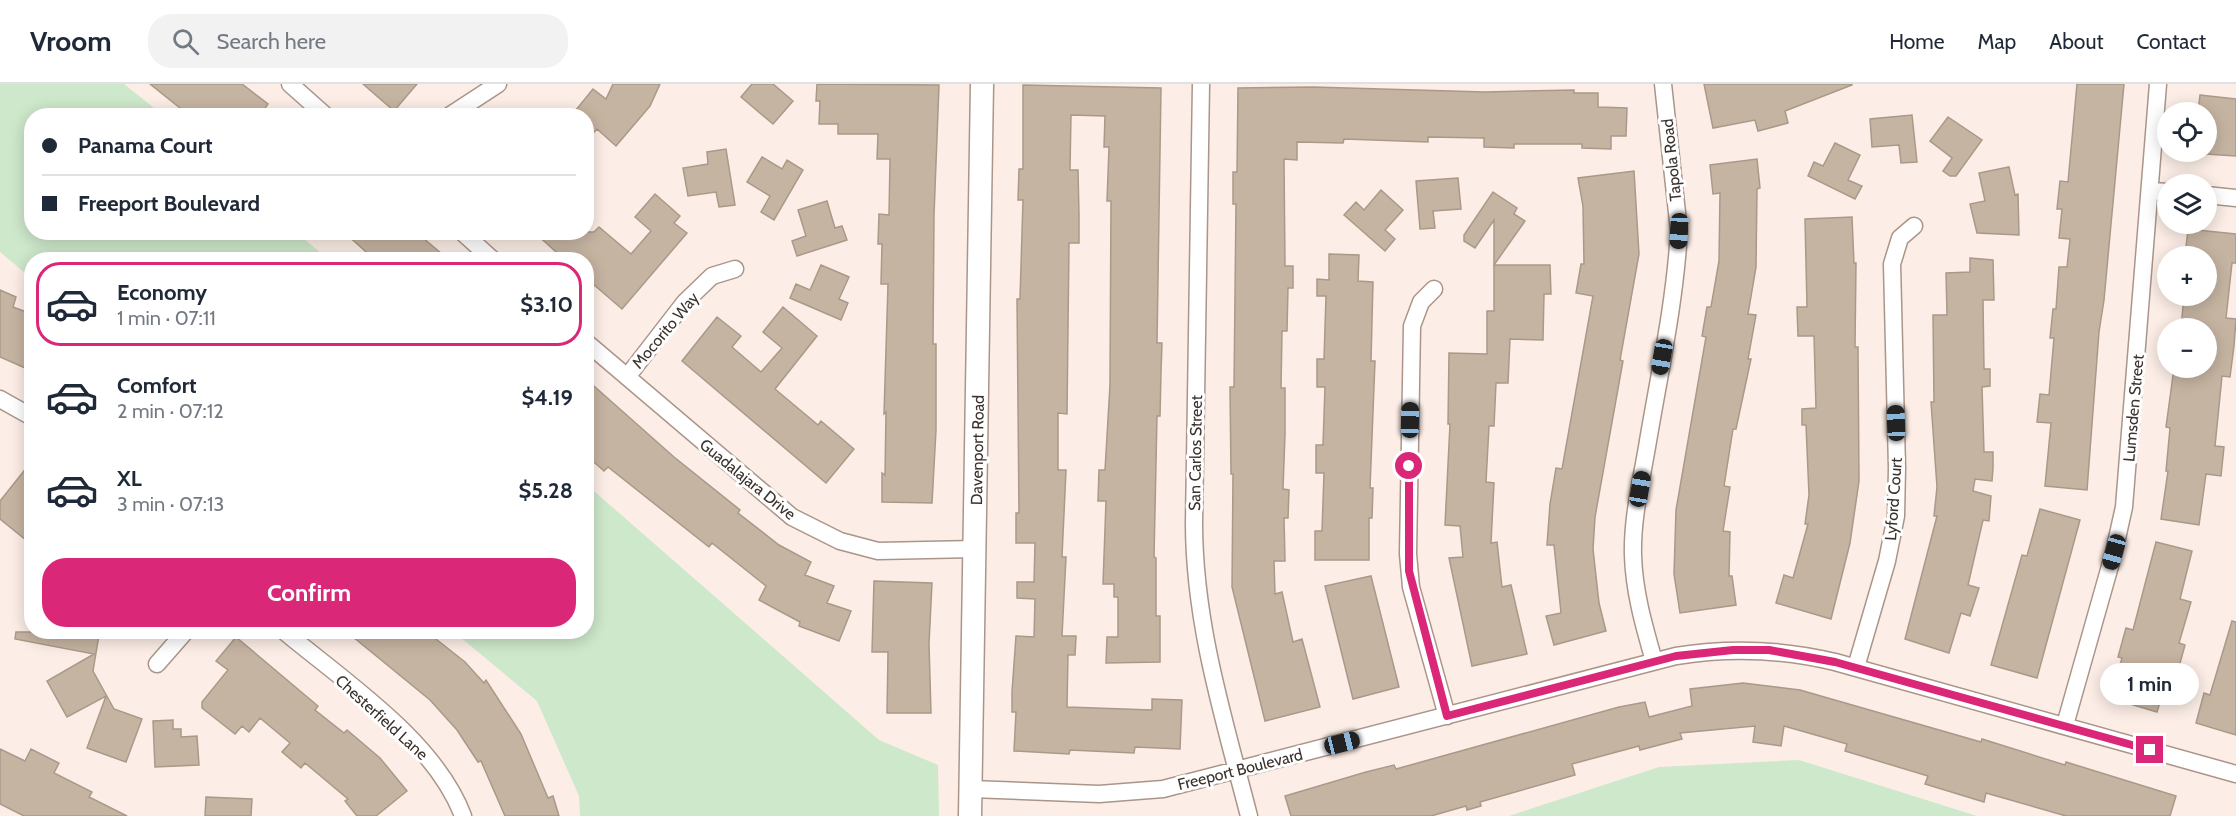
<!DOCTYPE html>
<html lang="en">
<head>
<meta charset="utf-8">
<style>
  body { margin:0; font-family:Cabin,sans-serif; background:#f2f2f3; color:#1f2937; height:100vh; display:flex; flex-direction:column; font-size:22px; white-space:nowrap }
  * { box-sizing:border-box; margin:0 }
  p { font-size:20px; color:#747a83 }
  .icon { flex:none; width:33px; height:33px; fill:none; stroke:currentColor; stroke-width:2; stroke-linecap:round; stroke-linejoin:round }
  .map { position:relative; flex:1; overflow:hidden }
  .side { position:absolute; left:24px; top:168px; width:570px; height:387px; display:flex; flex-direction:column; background:#fff; border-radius:24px; box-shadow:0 3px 15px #0003 }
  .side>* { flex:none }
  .hud { position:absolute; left:24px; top:24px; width:570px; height:132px; border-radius:24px; box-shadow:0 3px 15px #0003; display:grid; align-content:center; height:132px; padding:0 18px; background:#fff }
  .buttons { position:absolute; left:2157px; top:18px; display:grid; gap:12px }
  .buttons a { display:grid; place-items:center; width:60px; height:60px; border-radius:50%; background:#fff; box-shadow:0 3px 15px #0003; font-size:30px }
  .end { position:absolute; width:27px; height:27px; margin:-14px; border:8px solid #db2777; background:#fff; box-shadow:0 0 0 3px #fff }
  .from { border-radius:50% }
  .bubble { position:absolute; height:42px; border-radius:21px; background:#fff; box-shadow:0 3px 15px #0003; font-size:20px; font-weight:800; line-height:42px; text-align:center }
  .car { position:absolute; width:18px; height:36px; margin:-18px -9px; border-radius:8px; box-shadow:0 0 4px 2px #0007; background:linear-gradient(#222 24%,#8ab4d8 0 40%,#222 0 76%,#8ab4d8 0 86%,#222 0) }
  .hud b { display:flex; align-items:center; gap:21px; height:57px; font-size:22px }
  .hud b+b { border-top:2px solid #e0e1e3 }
  .hud i { width:15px; height:15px; background:#1f2937 }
  ul { padding:10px 0 0; list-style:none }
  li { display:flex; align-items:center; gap:18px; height:84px; margin:0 12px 9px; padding:0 6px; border:3px solid transparent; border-radius:24px }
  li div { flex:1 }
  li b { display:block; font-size:22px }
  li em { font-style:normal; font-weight:800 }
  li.selected { border-color:#db2777 }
  li>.icon { width:54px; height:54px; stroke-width:1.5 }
  .cta { display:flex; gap:12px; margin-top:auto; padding:12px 18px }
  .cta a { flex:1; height:69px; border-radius:24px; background:#db2777; color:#fff; font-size:24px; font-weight:800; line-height:69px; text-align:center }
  header { display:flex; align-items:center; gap:36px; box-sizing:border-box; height:84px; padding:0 30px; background:#fff; border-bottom:2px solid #e0e1e3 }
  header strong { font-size:28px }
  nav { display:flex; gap:33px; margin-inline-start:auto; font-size:21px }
  .search { width:420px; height:54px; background:#f2f2f3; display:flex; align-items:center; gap:15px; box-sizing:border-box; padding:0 21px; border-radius:24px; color:#747a83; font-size:22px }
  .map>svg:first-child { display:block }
  .green { fill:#cee8cb }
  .building { fill:#c6b4a2; stroke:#a98; stroke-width:1.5 }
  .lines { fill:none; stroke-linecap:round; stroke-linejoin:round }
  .street-casing { stroke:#ab9589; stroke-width:19 }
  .secondary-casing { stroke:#ab9589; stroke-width:25 }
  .street { stroke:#fff; stroke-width:16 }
  .secondary { stroke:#fff; stroke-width:22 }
  .route { stroke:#db2777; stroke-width:8 }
  .labels { text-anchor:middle; stroke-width:6; stroke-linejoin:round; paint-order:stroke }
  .street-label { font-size:16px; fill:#3a312c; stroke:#fefefe }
</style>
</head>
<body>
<header>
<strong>Vroom</strong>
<div class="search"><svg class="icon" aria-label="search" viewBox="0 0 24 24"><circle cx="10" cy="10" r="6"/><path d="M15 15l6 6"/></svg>Search here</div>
<nav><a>Home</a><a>Map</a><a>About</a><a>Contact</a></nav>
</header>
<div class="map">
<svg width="2236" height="732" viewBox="0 0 2236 732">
  <rect width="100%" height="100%" fill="#fceee6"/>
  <path class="green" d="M0,0H124L163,31L32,32V148L297,149L328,175L32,176L31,194L0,168Z
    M587,401L879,656L938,681L939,732H580L579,712L537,617L454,548H586Z
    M1799,676L1977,732H1509L1659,683Z"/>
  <path class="building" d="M150,0H242L268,20L260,32H190Z
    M363,0H417L394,27Z
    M613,0H660L650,22L616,62L597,45L586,57V32H571L593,5L606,15Z
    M752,0H773L793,17L773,40L741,13Z
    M817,0L939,1L934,131L933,260H936V346L932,419L882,418V389L885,391L886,328L884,330L888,200H881L882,160H878L879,130L889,131L890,75H877L878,50H838V40H819L820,17H816Z
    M1704,0H1852V1L1785,27L1788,39L1758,47L1755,36L1713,44Z
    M2077,0H2124L2104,216L2099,248L2087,406L2045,402L2051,339L2037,338L2040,310L2049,311L2054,254H2050L2053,225H2056L2059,183H2067L2070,155L2059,154L2062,125H2057L2060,97L2068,98Z
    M1023,1L1161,4L1157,259H1162L1161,288L1160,332H1157L1154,473L1156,474V532H1160V578L1106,579L1107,553H1118V513H1114V500H1103L1106,417H1098L1099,386H1105L1110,301L1111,117H1107L1109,63H1104L1105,32L1071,31L1070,86H1078L1079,130V159H1069L1067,330L1058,329V386H1066L1062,473H1066L1062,552H1076L1075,571H1068L1067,623L1152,626V615L1182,616L1180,665L1135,663L1134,669L1070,666L1069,670L1014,667L1016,628H1012V608L1016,552L1034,553L1035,515L1017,514V498H1034L1035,459H1016V429H1019L1017,215H1020L1023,116H1018L1019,85H1023Z
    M1313,3L1485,8L1574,6V9H1598V23L1627,24L1626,52H1611V65L1582,64V60H1514V64L1484,63V54L1428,53V58L1344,55L1343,59L1297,58V76L1284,75L1285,182H1293V204H1288L1287,247H1282L1281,304H1285V350L1283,405L1289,406L1288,434H1284L1285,477H1274L1275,510L1282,508L1293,558L1302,555L1320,623L1265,637L1232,503L1233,390H1231L1230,303H1234L1236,120H1233V88H1237L1238,4Z
    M2200,11L2236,15V72L2206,70V28H2198Z
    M1912,31L1917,78L1901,79L1899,61L1872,63L1870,35Z
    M1948,33L1982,56L1956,92H1950L1943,87L1952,74L1930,57Z
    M1835,59L1860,71L1848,96L1862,102L1855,115L1808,92L1814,78L1823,82Z
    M726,65L735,121L719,123L716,108L688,112L683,84L708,80L707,68Z
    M762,73L782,85L787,76L803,86L774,136L761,128L770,112L747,98Z
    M1757,75L1760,104L1757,105L1756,183L1748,230L1756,231L1748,275H1751L1736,345H1733L1724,402L1730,403L1723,447L1730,448L1729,492H1732L1736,521L1680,529L1674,490L1676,426L1706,253L1702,252L1707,223H1711L1719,177L1720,109L1713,110L1710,81Z
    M2009,83L2015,111L2018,110L2019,151L1977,149L1970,120L1985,117L1979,89Z
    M1634,87L1639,170L1620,276L1623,277L1595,433L1593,465L1599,519L1606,547L1554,561L1546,532L1561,529L1554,461H1547L1550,420L1556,384L1562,385L1593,212L1576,209L1581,180H1584L1583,122L1578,94Z
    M1458,94L1461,125L1433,127L1435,144L1420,145L1416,97Z
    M1381,106L1403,126L1385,146L1395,155L1385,167L1344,131L1356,118L1364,126Z
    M1493,108L1517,124L1514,130L1525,137L1494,181H1550L1551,210H1544L1543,256L1510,255L1508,299H1496L1494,342H1489L1486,398L1494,399L1491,459L1497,458L1502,503L1511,501L1527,570L1472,582L1449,474L1463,473L1460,442L1445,441L1450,340H1448L1449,269L1487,270V227H1494V136L1475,164L1464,157V151Z
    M655,110L680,132L674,139L687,149L622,225L586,194V176H565L534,148H594L599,143L631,170L651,147L635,133Z
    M827,117L835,144L842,142L847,156L797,172L792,157L806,152L798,126Z
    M1852,133L1854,179H1856L1855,263H1858L1859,397L1850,459L1831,535L1776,519L1784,491L1793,494L1808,440H1805L1809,411L1806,341H1802V325L1816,324L1814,252H1798L1797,223H1807L1805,135Z
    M2188,145L2236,150V179H2232L2226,234L2236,235L2234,262L2230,293L2222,292L2215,362L2224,363L2221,392L2206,390L2199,441L2161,435L2168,387H2166L2170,344L2166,343L2174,284H2206V244H2181L2184,212H2206V172H2185Z
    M344,148H416L449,176H375Z
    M1329,170L1359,171L1358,197L1373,198L1371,277H1375L1370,404H1373L1372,434H1369V476H1315V447H1322L1324,389H1316V361H1323L1325,303H1317V275H1324L1326,212H1317V195L1329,196Z
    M1970,174L1993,176L1994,216H1983L1984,285H1990V302L1982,303L1984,368H1993V384L1992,397L1975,395L1973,407L1991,412L1989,437L1983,436L1968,501L1979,504L1970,532L1961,529L1949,569L1905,555L1937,432H1934L1937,403L1931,318H1934L1933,231H1947L1946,189L1970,188Z
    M821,181L849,193L839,215L848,219L841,236L790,214L796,200L810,206Z
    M0,206L16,213L13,223L32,230V287L0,273Z
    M783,223L817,252L775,305L818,341L821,337L854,365L826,399L682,277L717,233L741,252L732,263L761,288L782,264L763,248Z
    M586,295L674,373L740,426L738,429L779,461L811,478L805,491L834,502L827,519L851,527L839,557L799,542L800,538L759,516L766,502L712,459L709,463L608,383L604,387L586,371Z
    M32,377V461L0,435V417Z
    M2040,425L2080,436L2037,594L1991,581L2022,471L2027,472Z
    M2156,458L2192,467L2180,515L2191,518L2179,559L2185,561L2177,590L2169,588L2157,628L2110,614L2122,574L2118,573L2126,544L2133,546Z
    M1371,492L1399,603L1353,615L1325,502Z
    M874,497L932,499L929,560L931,629H887L888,568H872Z
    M2232,537L2236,538V651L2196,639L2204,609L2210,611Z
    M16,548H90L99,551L93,587L114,625L142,635L126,678L87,664L106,612L67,633L47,597L94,570L15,555Z
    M347,548H427L465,578L484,599L486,596L521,650L548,714L553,712L559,732H505L481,677L478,678L457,646L430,616Z
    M236,553L318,622L315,626L344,649L347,646L380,674L407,707L376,732H357L345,717L348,715L305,679L301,684L282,668L290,659L260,634L249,648L242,642L235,650L202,624V618L228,586L216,577Z
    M1743,599L1800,606L1981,658L1982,655L2065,681L2066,678L2176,712L2170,732H2066L1986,709L1984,718L1925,700L1928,692L1845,667L1847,660L1784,642L1781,662L1753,658L1755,642L1680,649L1682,655L1640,666L1639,662L1572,680L1575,691L1480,718L1481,722L1467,726L1466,722L1431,732H1291L1285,712L1366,688L1394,681L1396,685L1619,623L1645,618L1649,633L1692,622L1690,605Z
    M173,636V645H181V653L197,652L199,681L155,683L153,637Z
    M0,665L25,677L31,665L59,679L54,689L92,708L89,713L127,732H24L0,720Z
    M206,713L252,715L251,732H205Z"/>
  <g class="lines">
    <defs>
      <path id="street" d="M290,0L326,32
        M1201,0L1194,439C1194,540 1224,635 1249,732
        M449,32L498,0
        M2152,107L2168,108
        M2206,111L2236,114
        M462,148L493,176
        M1434,205L1421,218L1412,242L1408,470L1411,503L1447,632
        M586,258L792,433L840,457L878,467L975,465
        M627,293L685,218L712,192L735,185
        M0,315L32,333
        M285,548C345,598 435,657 463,732
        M1654,577C1644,542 1634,508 1633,471C1632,435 1641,398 1647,363C1659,291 1675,219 1679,147L1663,0
        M157,580L185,548
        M1856,583L1887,477L1896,432L1897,384L1892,180L1900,154L1914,142
        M2065,641L2114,468L2124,423L2158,0
        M971,705L1099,710L1163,705L1676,572C1731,563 1781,565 1835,578L2236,690"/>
      <path id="secondary" d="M970,732L982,0"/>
    </defs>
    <use href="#street" class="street-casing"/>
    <use href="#secondary" class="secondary-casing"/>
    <use href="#street" class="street"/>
    <use href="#secondary" class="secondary"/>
  </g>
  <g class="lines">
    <path class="route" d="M1409,382V487L1447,632L1676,572L1733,566H1769L1835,578L2150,666"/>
  </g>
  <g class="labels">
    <g class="street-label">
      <text transform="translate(1671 76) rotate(-96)" y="6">Tapola Road</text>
      <text transform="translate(665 246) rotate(-50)" y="6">Mocorito Way</text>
      <text transform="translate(2133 324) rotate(-85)" y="6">Lumsden Street</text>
      <text transform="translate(977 366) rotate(-89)" y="6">Davenport Road</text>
      <text transform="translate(1195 369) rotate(-89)" y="6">San Carlos Street</text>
      <text transform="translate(748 395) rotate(39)" y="6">Guadalajara Drive</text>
      <text transform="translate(1893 415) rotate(-86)" y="6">Lyford Court</text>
      <text transform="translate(382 633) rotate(42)" y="6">Chesterfield Lane</text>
      <text transform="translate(1240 685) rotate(-14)" y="6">Freeport Boulevard</text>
    </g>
  </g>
</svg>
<div class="buttons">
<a><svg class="icon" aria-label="locate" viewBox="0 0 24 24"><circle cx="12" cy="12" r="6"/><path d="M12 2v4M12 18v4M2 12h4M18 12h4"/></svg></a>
<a><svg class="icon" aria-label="layers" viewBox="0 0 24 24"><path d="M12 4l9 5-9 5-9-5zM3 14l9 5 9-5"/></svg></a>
<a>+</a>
<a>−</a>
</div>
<i class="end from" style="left:1409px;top:382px"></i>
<i class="end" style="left:2150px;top:666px"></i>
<div class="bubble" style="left:2100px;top:579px;width:99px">1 min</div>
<i class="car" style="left:1679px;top:147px;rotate:183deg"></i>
<i class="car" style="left:1662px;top:273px;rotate:190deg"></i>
<i class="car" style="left:1410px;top:336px;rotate:1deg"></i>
<i class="car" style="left:1896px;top:339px;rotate:358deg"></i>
<i class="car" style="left:1640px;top:405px;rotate:10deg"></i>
<i class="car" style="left:2114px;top:468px;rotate:196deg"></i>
<i class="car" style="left:1342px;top:659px;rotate:76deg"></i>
<div class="hud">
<b><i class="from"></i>Panama Court</b>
<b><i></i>Freeport Boulevard</b>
</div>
<section class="side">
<ul>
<li class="selected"><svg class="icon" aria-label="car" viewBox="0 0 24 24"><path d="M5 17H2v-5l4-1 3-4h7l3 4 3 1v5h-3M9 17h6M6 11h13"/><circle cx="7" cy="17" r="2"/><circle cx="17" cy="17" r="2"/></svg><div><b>Economy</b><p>1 min · 07:11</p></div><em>$3.10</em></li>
<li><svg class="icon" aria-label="car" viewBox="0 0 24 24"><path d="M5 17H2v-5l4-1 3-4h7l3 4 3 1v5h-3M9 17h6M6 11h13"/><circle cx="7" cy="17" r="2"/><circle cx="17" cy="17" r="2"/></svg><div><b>Comfort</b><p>2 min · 07:12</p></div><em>$4.19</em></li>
<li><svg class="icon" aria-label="car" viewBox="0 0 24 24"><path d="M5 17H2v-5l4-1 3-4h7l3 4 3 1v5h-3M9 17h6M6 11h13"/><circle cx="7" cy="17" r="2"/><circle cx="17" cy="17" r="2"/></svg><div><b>XL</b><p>3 min · 07:13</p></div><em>$5.28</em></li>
</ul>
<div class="cta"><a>Confirm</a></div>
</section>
</div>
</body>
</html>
